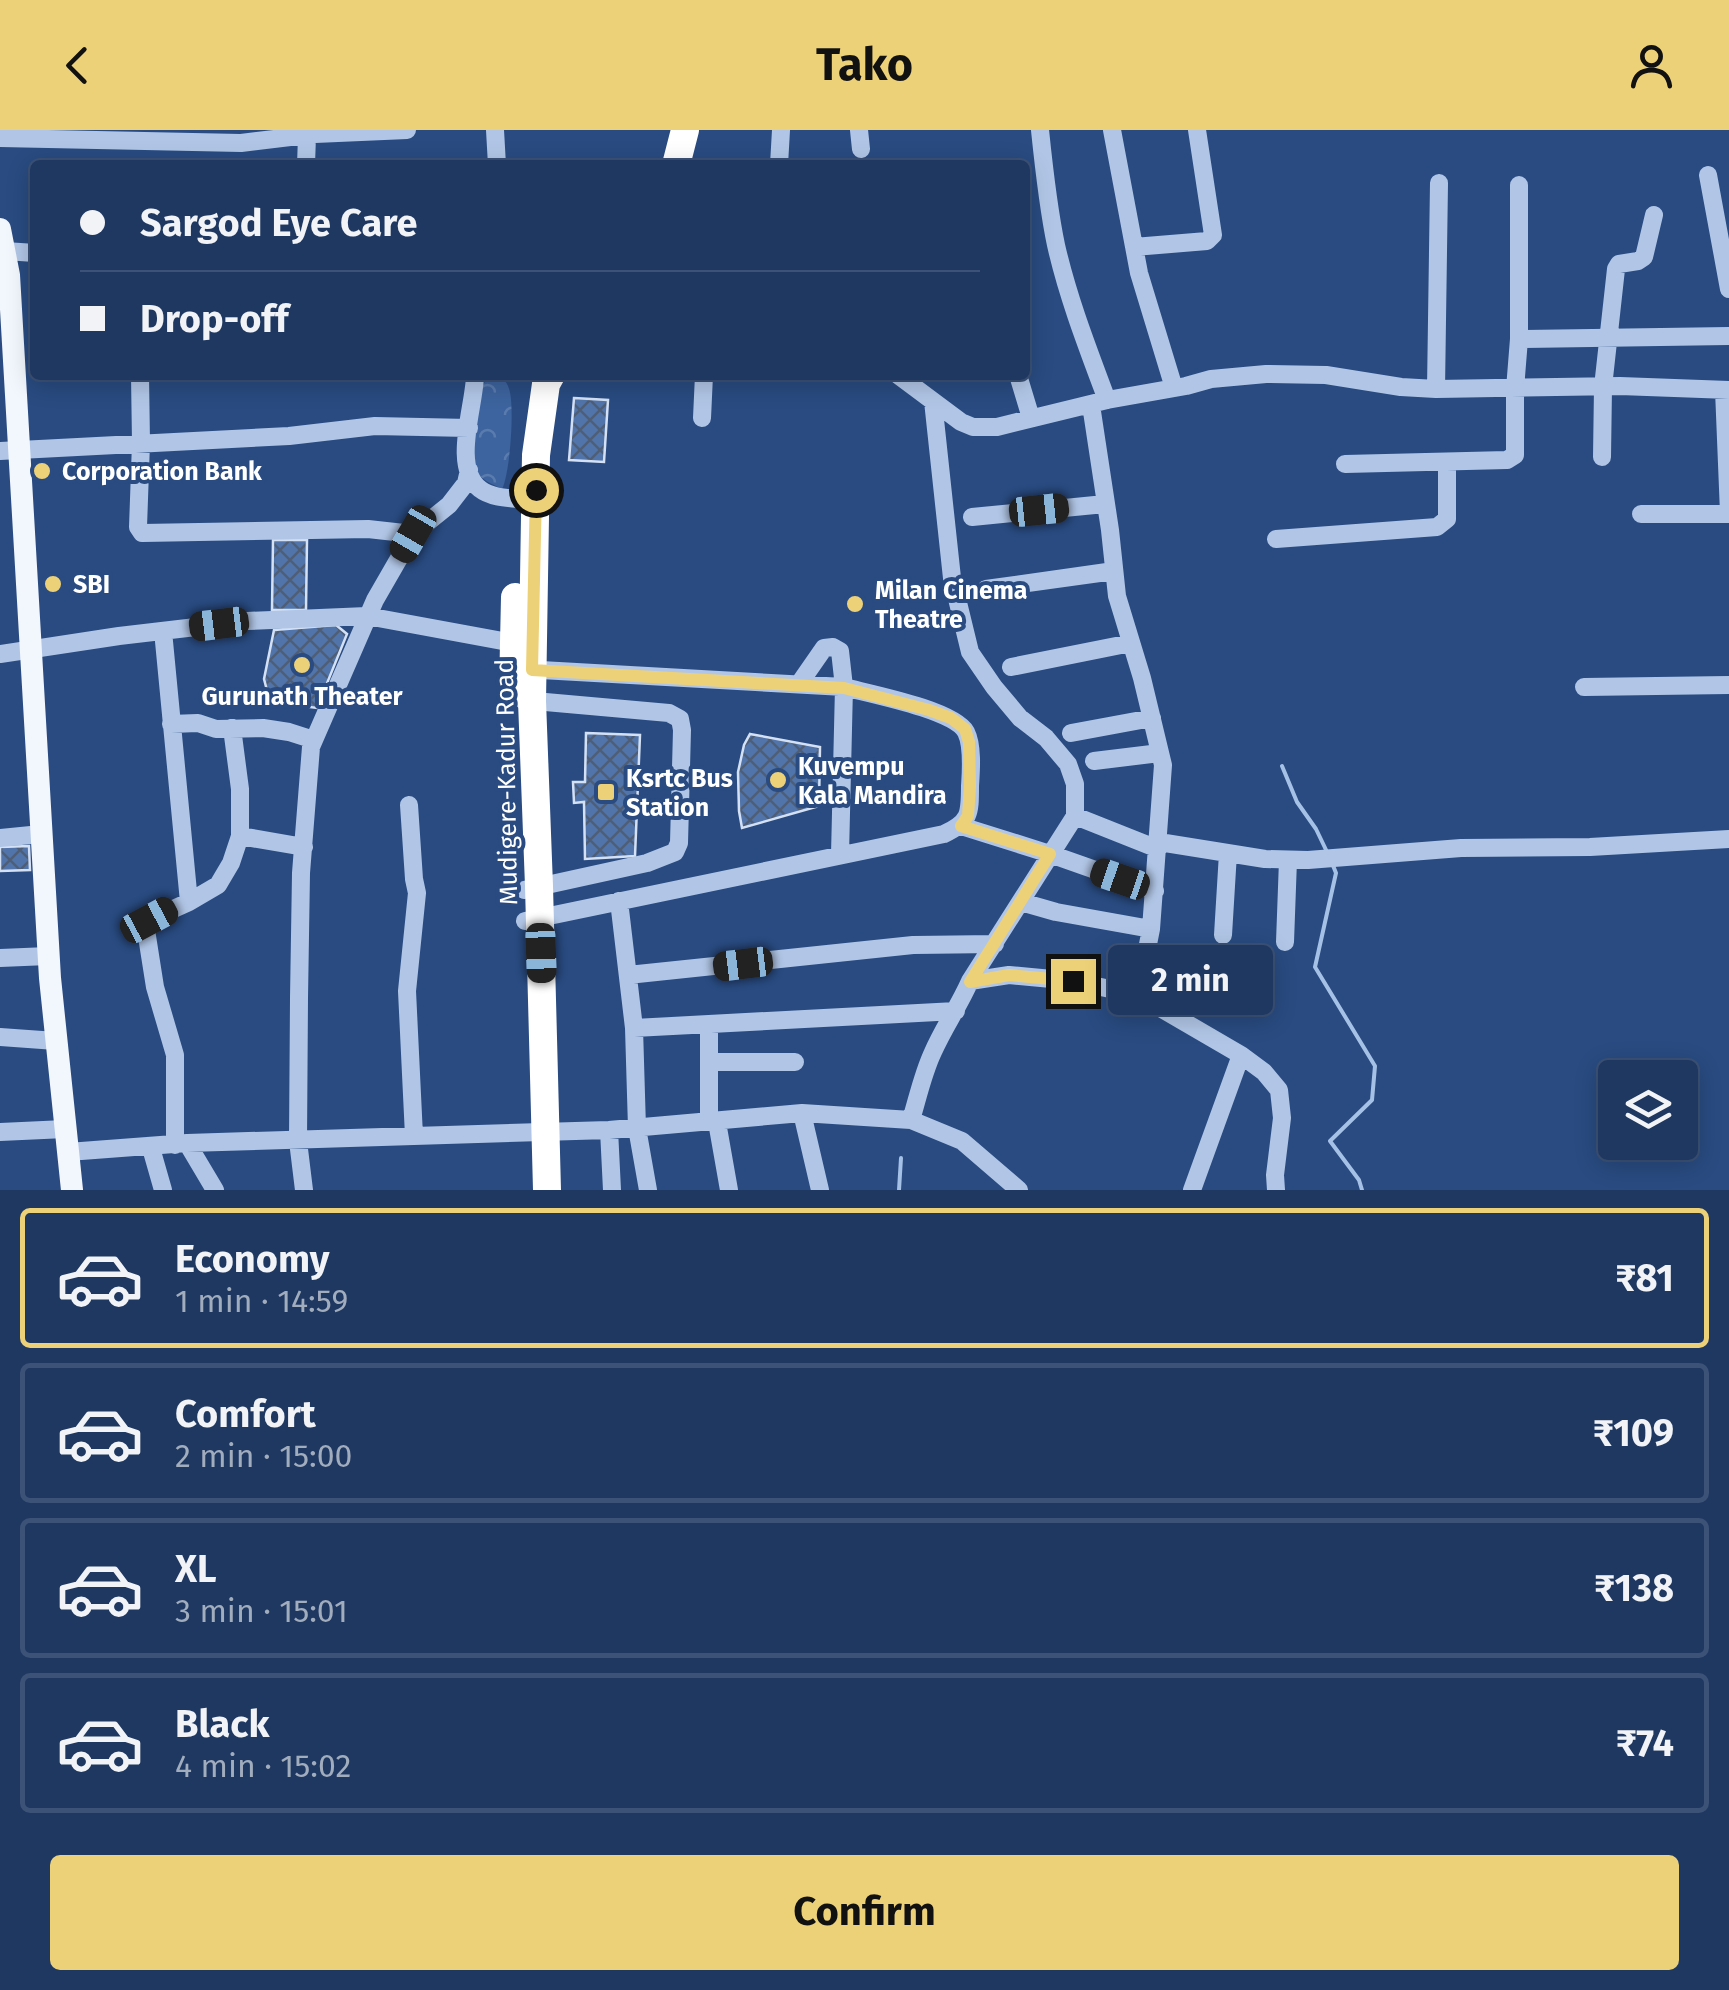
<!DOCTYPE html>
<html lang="en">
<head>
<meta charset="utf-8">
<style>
  body { margin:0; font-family:"Fira Sans",sans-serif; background:#273f67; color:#f1f3f6; height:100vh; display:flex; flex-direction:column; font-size:38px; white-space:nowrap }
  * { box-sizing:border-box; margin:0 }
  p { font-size:32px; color:#a1acbd }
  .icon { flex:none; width:55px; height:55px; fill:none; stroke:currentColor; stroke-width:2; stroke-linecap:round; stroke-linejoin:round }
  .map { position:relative; height:1060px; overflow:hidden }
  .drawer { display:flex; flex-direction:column; background:#1f3861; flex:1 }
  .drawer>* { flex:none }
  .top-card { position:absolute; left:30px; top:30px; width:1000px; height:220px; border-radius:10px; box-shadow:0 5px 25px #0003,0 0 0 2px #3c5276; display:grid; align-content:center; height:220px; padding:0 50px; background:#1f3861 }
  .tools { position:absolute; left:1598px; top:930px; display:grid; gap:20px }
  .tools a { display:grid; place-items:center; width:100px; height:100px; border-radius:10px; background:#1f3861; box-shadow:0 5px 25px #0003,0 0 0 2px #3c5276; font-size:50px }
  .end { position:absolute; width:45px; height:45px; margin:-22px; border:12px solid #edd178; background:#111; box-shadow:0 0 0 5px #111 }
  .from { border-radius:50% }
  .bubble { position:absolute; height:70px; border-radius:10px; background:#1f3861; box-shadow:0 5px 25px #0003,0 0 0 2px #3c5276; font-size:32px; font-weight:700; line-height:70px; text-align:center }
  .car { position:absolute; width:30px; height:60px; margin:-30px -15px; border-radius:12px; box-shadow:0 0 8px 2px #0007; background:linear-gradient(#222 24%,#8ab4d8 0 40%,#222 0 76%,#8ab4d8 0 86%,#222 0) }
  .top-card b { display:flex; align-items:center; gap:35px; height:95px; font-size:38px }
  .top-card b+b { border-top:2px solid #3c5276 }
  .top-card i { width:25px; height:25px; background:#f1f3f6 }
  ul { padding:18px 0 0; list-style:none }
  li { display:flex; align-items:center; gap:30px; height:140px; margin:0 20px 15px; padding:0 30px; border:5px solid #3c5276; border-radius:10px }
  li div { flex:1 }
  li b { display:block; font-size:38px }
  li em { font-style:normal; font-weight:700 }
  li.selected { border-color:#edd178 }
  li>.icon { width:90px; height:90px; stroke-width:1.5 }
  .cta { display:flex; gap:20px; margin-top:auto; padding:20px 50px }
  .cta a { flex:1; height:115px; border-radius:10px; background:#edd178; color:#111; font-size:40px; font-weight:700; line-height:115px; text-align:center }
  header { display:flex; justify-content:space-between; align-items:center; height:130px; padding:0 50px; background:#edd178; color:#111; font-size:45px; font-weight:700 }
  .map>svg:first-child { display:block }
  .park { fill:url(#park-crowns) }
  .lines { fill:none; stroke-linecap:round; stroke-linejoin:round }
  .stream { stroke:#a6c1e6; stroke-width:4 }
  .building { fill:url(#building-cross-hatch); stroke:#d4e1f5; stroke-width:2.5 }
  .minor { stroke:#b1c6e6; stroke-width:18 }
  .major { stroke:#f2f6fd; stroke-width:22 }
  .highway { stroke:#fff; stroke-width:28 }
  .route { stroke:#edd178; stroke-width:12 }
  .poi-dot { fill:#edd178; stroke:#294b81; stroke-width:4 }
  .labels { text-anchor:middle; stroke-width:8; stroke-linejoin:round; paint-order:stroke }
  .poi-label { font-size:25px; font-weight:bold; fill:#fff; stroke:#294b81; text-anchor:start }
  .street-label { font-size:25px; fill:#fff; stroke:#294b81 }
</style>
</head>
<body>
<header><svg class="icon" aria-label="back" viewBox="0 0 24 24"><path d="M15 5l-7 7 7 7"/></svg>Tako<svg class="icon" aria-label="person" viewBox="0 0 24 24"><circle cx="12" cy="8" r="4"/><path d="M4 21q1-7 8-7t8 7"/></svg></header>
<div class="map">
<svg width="1729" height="1060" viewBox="0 0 1729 1060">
  <defs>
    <pattern id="park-crowns" width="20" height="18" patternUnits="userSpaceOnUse" patternTransform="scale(2.5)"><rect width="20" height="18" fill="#3d649e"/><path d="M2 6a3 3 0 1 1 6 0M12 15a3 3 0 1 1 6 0" fill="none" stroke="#5a7bad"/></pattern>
    <pattern id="building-cross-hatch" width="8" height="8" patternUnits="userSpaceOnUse" patternTransform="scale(2.5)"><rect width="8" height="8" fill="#5174aa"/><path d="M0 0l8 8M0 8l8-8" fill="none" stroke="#4e5e76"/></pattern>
  </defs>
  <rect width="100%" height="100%" fill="#294b81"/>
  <path class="park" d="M499,245C504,250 507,252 509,259C515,275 510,344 502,359C493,354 480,350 476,340C469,326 474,273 480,259C484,250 491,248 499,245Z"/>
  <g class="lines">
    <path class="stream" d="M1282,636L1297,672L1316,699L1328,724
      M1332,733L1336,743L1315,837L1375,936L1372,970L1330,1011L1359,1050L1362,1060
      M899,1060L901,1028"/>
  </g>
  <path class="building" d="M574,268L608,270L604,332L569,330Z
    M273,410H307L306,480H272Z
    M336,495L347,504L317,578L270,572L264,549L274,500Z
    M586,603L640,605L635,726L585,729L584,672L574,673L573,652H585Z
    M750,604L820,617L819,676L742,698L739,681L738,642L744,615Z
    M29,716L30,740L0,741V717Z"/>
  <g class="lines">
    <path class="minor" d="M495,0L497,35
      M859,0L861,19
      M1040,0C1044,39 1048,77 1056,115C1068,168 1088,219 1107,270
      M1112,0L1139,143L1174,258
      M0,8L241,13L315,4L407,0
      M306,35L307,6
      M779,35L781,0
      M1708,45L1729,159
      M1134,117L1207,111L1213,105L1197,0
      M5,121L35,123
      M1519,209L1729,206
      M140,245L141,313L138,397L142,403L368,399L413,404
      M475,245C475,275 451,337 480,359C490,367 506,368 518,369
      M898,245L961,292L973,297H997L1107,270L1186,256L1211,249L1266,244L1326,245L1401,257L1436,259L1620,256L1729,260
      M1018,245L1031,288
      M1436,259L1439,53
      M1724,260L1729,383
      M1091,275L1110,400L1117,466L1142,548L1163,635L1151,799L1138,865
      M702,288L704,245
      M0,321L289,306L375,296L469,298
      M1602,327L1603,257L1616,139L1619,134L1638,131L1644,127L1654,85
      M1345,334L1507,330L1515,325V259L1519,209V55
      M1641,384H1729
      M972,387L1105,374
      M1276,409L1437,397L1447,389V332
      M986,459L1114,441
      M163,501L189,772L149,790L146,800L155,857L175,925V1015
      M0,524L119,506L247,491L367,486L513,513
      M1011,537L1131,513
      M523,539L844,557L840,725
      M1584,557L1729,555
      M523,570L669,583L680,589L682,600L679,713L675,722L647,733L524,760
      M171,594L198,593L216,599L263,598L289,602L314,610
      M1071,603L1152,588
      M1094,631L1160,623
      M409,675L414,749L417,763L407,861L414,1006
      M1075,686L1158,719
      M961,696L1050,724L1155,761
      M240,706L304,717
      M0,708L41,704
      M1159,712L1265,729L1308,730L1461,718L1590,717L1729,709
      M619,771L634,898L637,998L648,1060
      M189,772L218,755L231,733L240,706V659L232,598
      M1021,772L1056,782L1151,799
      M525,791L944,704C970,692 970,684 970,656C971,641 973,616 966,602C954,580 871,564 844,557L840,521L833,517L824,518L799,554
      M1223,805L1228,723
      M1285,812L1288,730
      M0,828L48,826
      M628,845L913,815L995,814
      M970,851L1009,845L1073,851L1138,865L1241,925L1264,942L1279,960L1282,988L1275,1045L1276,1060
      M709,894V992
      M634,898L956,881
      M0,907L56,911
      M709,932H795
      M802,983L820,1060
      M911,990C918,967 923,943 933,922C944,897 959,876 970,851L1075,686V654L1068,634L1046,608L1020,588L994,557L970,522L952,448L933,271
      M717,992L729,1060
      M609,1000L612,1060
      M0,1002L65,999
      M187,1013L215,1060
      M151,1018L163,1060
      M68,1022L187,1013L609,1000L802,983L911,990L962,1011L1019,1060
      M304,1060L298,1011L299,868L301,743L311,617L375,470L413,404L449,375L466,353L469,340
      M1192,1060L1241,925"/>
    <path class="major" d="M0,99L9,145L50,848L72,1060"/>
    <path class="highway" d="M676,35L685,0
      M513,559L515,467
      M547,1060L539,756L532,571L536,325L546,254L551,245"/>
  </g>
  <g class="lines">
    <path class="route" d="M536,360L532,540L844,558L929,580L951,588L965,599L969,612L970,656L968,686L961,696L1050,724L970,852L1009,845L1073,851"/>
  </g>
  <g class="poi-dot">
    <circle cx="42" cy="341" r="10"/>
    <circle cx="53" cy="454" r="10"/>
    <circle cx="855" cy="474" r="10"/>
    <circle cx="302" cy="535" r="10"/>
    <circle cx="778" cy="650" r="10"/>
    <rect x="596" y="652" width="20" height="20" rx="5"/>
  </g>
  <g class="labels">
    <g class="poi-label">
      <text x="62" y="350">Corporation Bank</text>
      <text x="73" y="463">SBI</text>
      <text x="875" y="469">Milan Cinema<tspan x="875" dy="29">Theatre</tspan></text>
      <text x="302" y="575" text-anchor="middle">Gurunath Theater</text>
      <text x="798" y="645">Kuvempu<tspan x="798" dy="29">Kala Mandira</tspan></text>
      <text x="626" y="657">Ksrtc Bus<tspan x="626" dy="29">Station</tspan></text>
    </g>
    <g class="street-label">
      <text transform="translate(506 652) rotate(-91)" y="9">Mudigere-Kadur Road</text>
    </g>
  </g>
</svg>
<div class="tools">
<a><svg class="icon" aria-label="layers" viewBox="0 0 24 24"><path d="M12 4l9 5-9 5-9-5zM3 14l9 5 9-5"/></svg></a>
</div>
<i class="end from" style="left:536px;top:360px"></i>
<i class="end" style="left:1073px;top:851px"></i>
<div class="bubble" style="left:1108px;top:815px;width:165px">2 min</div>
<i class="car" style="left:1039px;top:380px;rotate:84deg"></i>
<i class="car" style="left:413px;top:404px;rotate:210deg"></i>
<i class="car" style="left:219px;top:494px;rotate:263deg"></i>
<i class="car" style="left:1120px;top:749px;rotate:289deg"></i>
<i class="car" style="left:149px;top:790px;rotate:62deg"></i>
<i class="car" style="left:541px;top:823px;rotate:178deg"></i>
<i class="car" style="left:743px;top:834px;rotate:263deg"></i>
<div class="top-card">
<b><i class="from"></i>Sargod Eye Care</b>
<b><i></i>Drop-off</b>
</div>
</div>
<section class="drawer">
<ul>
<li class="selected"><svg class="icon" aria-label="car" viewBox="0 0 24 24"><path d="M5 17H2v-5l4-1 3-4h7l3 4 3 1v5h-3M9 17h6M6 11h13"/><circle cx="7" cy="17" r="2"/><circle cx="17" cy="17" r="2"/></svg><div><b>Economy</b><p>1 min · 14:59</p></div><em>₹81</em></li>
<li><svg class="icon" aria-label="car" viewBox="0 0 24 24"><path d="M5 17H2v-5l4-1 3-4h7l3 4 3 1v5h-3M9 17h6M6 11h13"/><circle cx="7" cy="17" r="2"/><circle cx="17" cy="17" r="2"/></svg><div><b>Comfort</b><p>2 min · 15:00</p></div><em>₹109</em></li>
<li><svg class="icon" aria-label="car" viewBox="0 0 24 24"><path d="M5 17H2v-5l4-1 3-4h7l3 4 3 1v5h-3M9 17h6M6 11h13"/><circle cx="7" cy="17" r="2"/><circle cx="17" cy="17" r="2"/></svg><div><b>XL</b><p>3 min · 15:01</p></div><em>₹138</em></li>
<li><svg class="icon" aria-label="car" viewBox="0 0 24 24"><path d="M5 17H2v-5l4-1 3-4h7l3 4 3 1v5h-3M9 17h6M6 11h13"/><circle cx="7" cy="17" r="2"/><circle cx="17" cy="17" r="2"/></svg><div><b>Black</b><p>4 min · 15:02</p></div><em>₹74</em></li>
</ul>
<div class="cta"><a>Confirm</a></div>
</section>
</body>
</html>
